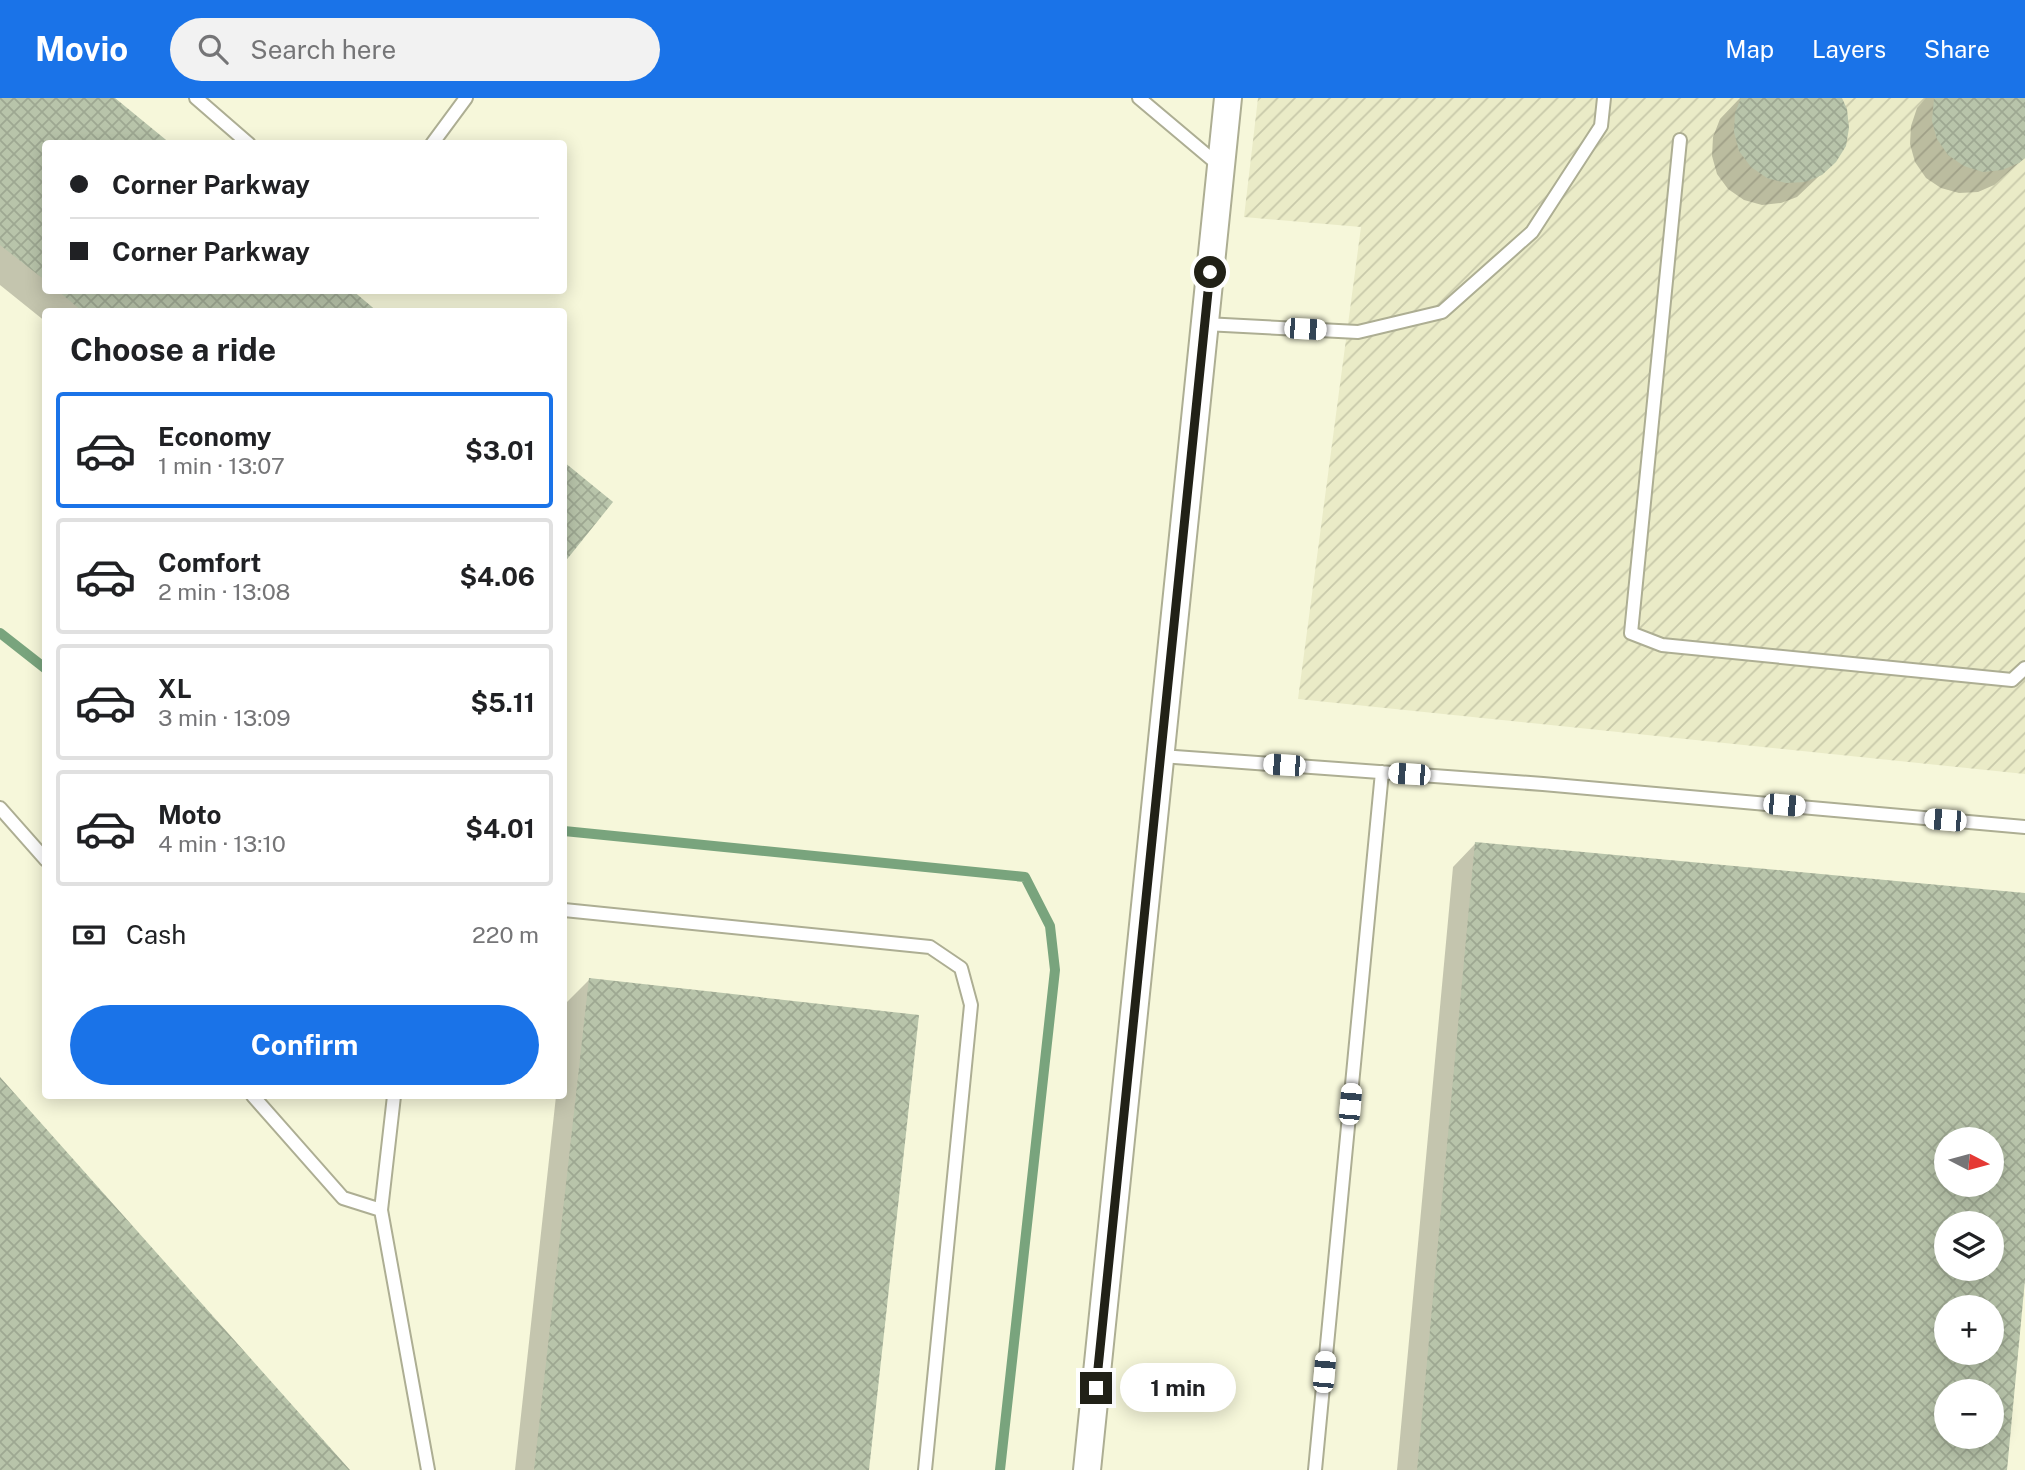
<!DOCTYPE html>
<html lang="en">
<head>
<meta charset="utf-8">
<style>
  body { margin:0; font-family:"Public Sans",sans-serif; background:#f2f2f2; color:#202124; height:100vh; display:flex; flex-direction:column; font-size:26px; white-space:nowrap }
  * { box-sizing:border-box; margin:0 }
  p { font-size:23px; color:#757577 }
  .icon { flex:none; width:38px; height:38px; fill:none; stroke:currentColor; stroke-width:2; stroke-linecap:round; stroke-linejoin:round }
  .map { position:relative; flex:1; overflow:hidden }
  .drawer { position:absolute; left:42px; top:210px; width:525px; height:791px; display:flex; flex-direction:column; background:#fff; border-radius:7px; box-shadow:0 4px 18px #0003 }
  .drawer>* { flex:none }
  .top-card { position:absolute; left:42px; top:42px; width:525px; height:154px; border-radius:7px; box-shadow:0 4px 18px #0003; display:grid; align-content:center; height:154px; padding:0 28px; background:#fff }
  .needle { width:46px; rotate:96deg }
  .fabs { position:absolute; left:1934px; top:1029px; display:grid; gap:14px }
  .fabs a { display:grid; place-items:center; width:70px; height:70px; border-radius:50%; background:#fff; box-shadow:0 4px 18px #0003; font-size:35px }
  .end { position:absolute; width:32px; height:32px; margin:-16px; border:9px solid #212117; background:#fff; box-shadow:0 0 0 4px #fff }
  .from { border-radius:50% }
  .bubble { position:absolute; height:49px; border-radius:24px; background:#fff; box-shadow:0 4px 18px #0003; font-size:23px; font-weight:700; line-height:49px; text-align:center }
  .car { position:absolute; width:21px; height:42px; margin:-21px -10px; border-radius:9px; box-shadow:0 0 5px 2px #0007; background:linear-gradient(#fff 24%,#345 0 40%,#fff 0 76%,#345 0 86%,#fff 0) }
  .top-card b { display:flex; align-items:center; gap:24px; height:66px; font-size:26px }
  .top-card b+b { border-top:2px solid #e0e0e0 }
  .top-card i { width:18px; height:18px; background:#202124 }
  ul { padding:0; list-style:none }
  li { display:flex; align-items:center; gap:21px; height:116px; margin:0 14px 10px; padding:0 14px; border:4px solid #e0e0e0; border-radius:7px }
  li div { flex:1 }
  li b { display:block; font-size:26px }
  li em { font-style:normal; font-weight:700 }
  li.current { border-color:#1a73e8 }
  li>.icon { width:63px; height:63px; stroke-width:1.5 }
  h2 { padding:0 28px; font-size:32px; line-height:84px }
  .pay { display:flex; align-items:center; gap:18px; height:77px; padding:0 28px; font-size:26px }
  .pay p { margin-inline-start:auto }
  .button { display:flex; gap:14px; margin-top:auto; padding:14px 28px }
  .button a { flex:1; height:80px; border-radius:42px; background:#1a73e8; color:#fff; font-size:28px; font-weight:700; line-height:80px; text-align:center }
  header { display:flex; align-items:center; gap:42px; box-sizing:border-box; height:98px; padding:0 35px; background:#1a73e8; color:#fff }
  header strong { font-size:33px }
  nav { display:flex; gap:38px; margin-inline-start:auto; font-size:24px }
  .search { width:490px; height:63px; background:#f2f2f2; display:flex; align-items:center; gap:18px; box-sizing:border-box; padding:0 24px; border-radius:38px; color:#757577; font-size:26px }
  .map>svg:first-child { display:block }
  .industrial { fill:url(#industrial-furrows) }
  .shadow { fill:#0003; fill-rule:evenodd }
  .lines { fill:none; stroke-linecap:round; stroke-linejoin:round }
  .stream { stroke:#79a47d; stroke-width:10 }
  .building { fill:url(#building-cross-hatch); fill-rule:evenodd }
  .service-casing { stroke:#adae93; stroke-width:16 }
  .minor-casing { stroke:#adae93; stroke-width:30 }
  .service { stroke:#fff; stroke-width:12 }
  .minor { stroke:#fff; stroke-width:26 }
  .route { stroke:#212117; stroke-width:9 }
</style>
</head>
<body>
<header>
<strong>Movio</strong>
<div class="search"><svg class="icon" aria-label="search" viewBox="0 0 24 24"><circle cx="10" cy="10" r="6"/><path d="M15 15l6 6"/></svg>Search here</div>
<nav><a>Map</a><a>Layers</a><a>Share</a></nav>
</header>
<div class="map">
<svg width="2025" height="1372" viewBox="0 0 2025 1372">
  <defs>
    <pattern id="industrial-furrows" width="10" height="10" patternUnits="userSpaceOnUse" patternTransform="scale(1.75)"><rect width="10" height="10" fill="#eaebc7"/><path d="M-1 1l2-2M0 10L10 0M9 11l2-2" fill="none" stroke="#c8c9aa"/></pattern>
    <pattern id="building-cross-hatch" width="8" height="8" patternUnits="userSpaceOnUse" patternTransform="scale(1.75)"><rect width="8" height="8" fill="#b8c4aa"/><path d="M0 0l8 8M0 8l8-8" fill="none" stroke="#9ea892"/></pattern>
  </defs>
  <rect width="100%" height="100%" fill="#f6f7da"/>
  <path class="industrial" d="M1258,0H2025V676L1298,601L1361,129L1244,119Z"/>
  <path class="shadow" d="M0,0H112L46,46V192H349L375,214H46V224L0,187Z
    M1740,0H1840L1835,63L1797,99L1781,105L1762,107L1744,102L1728,91L1717,76L1712,58L1713,39L1720,21Z
    M1926,0H2025V59L1994,87L1978,94L1959,95L1941,90L1926,80L1915,64L1910,46L1911,28L1917,10Z
    M564,366L610,404L564,462Z
    M1475,746L2025,796V1163L2006,1372H1397L1453,769ZM1946,1041H1992V1087H1946ZM1946,1125H1992V1171H1946ZM1946,1209H1992V1255H1946ZM1946,1293H1992V1339H1946Z
    M589,882L867,1372H515L556,998H564V933L567,904Z"/>
  <g class="lines">
    <path class="stream" d="M0,535L46,571
      M564,733L1025,779L1050,828L1055,872L1000,1372"/>
  </g>
  <path class="building" d="M0,0H115L171,46H46V183L0,147Z
    M1741,0H1842L1847,11L1849,30L1846,48L1836,64L1822,77L1805,84L1786,85L1767,80L1751,69L1739,53L1734,34L1735,15Z
    M1934,0H2025V60L2019,65L2002,72L1983,74L1964,68L1948,57L1937,41L1932,23Z
    M57,192H352L378,214H83Z
    M564,364L613,404L564,465Z
    M1475,744L2025,795V1182L2007,1372H1417ZM1946,1041H1992V1087H1946ZM1946,1125H1992V1171H1946ZM1946,1209H1992V1255H1946ZM1946,1293H1992V1339H1946Z
    M589,880L919,917L869,1372H534Z
    M0,979L350,1372H0Z"/>
  <g class="lines">
    <defs>
      <path id="service" d="M196,0L249,46
        M1139,0L1221,69
        M1680,42L1631,535L1662,547L2012,582L2025,570
        M432,46L466,0
        M1205,226L1358,234L1442,214L1532,134L1601,28L1604,0
        M1161,658L1543,686L2025,729
        M0,710L46,762
        M564,812L930,849L961,870L971,907L925,1372
        M253,998L343,1100L381,1112
        M394,998L381,1112L428,1372
        M1315,1372L1382,674"/>
      <path id="minor" d="M1087,1372L1228,0"/>
    </defs>
    <use href="#service" class="service-casing"/>
    <use href="#minor" class="minor-casing"/>
    <use href="#service" class="service"/>
    <use href="#minor" class="minor"/>
  </g>
  <g class="lines">
    <path class="route" d="M1096,1290L1210,174"/>
  </g>
</svg>
<div class="fabs">
<a><svg class="needle" viewBox="-14 -14 28 28"><path d="M0-13l5 13h-10z" fill="#e53935"/><path d="M0 13l5-13h-10z" fill="#757577"/></svg></a>
<a><svg class="icon" aria-label="layers" viewBox="0 0 24 24"><path d="M12 4l9 5-9 5-9-5zM3 14l9 5 9-5"/></svg></a>
<a>+</a>
<a>−</a>
</div>
<i class="end from" style="left:1210px;top:174px"></i>
<i class="end" style="left:1096px;top:1290px"></i>
<div class="bubble" style="left:1120px;top:1265px;width:116px">1 min</div>
<i class="car" style="left:1305px;top:231px;rotate:93deg"></i>
<i class="car" style="left:1284px;top:667px;rotate:274deg"></i>
<i class="car" style="left:1409px;top:676px;rotate:274deg"></i>
<i class="car" style="left:1784px;top:707px;rotate:95deg"></i>
<i class="car" style="left:1945px;top:722px;rotate:275deg"></i>
<i class="car" style="left:1350px;top:1006px;rotate:5deg"></i>
<i class="car" style="left:1324px;top:1274px;rotate:5deg"></i>
<div class="top-card">
<b><i class="from"></i>Corner Parkway</b>
<b><i></i>Corner Parkway</b>
</div>
<section class="drawer">
<h2>Choose a ride</h2>
<ul>
<li class="current"><svg class="icon" aria-label="car" viewBox="0 0 24 24"><path d="M5 17H2v-5l4-1 3-4h7l3 4 3 1v5h-3M9 17h6M6 11h13"/><circle cx="7" cy="17" r="2"/><circle cx="17" cy="17" r="2"/></svg><div><b>Economy</b><p>1 min · 13:07</p></div><em>$3.01</em></li>
<li><svg class="icon" aria-label="car" viewBox="0 0 24 24"><path d="M5 17H2v-5l4-1 3-4h7l3 4 3 1v5h-3M9 17h6M6 11h13"/><circle cx="7" cy="17" r="2"/><circle cx="17" cy="17" r="2"/></svg><div><b>Comfort</b><p>2 min · 13:08</p></div><em>$4.06</em></li>
<li><svg class="icon" aria-label="car" viewBox="0 0 24 24"><path d="M5 17H2v-5l4-1 3-4h7l3 4 3 1v5h-3M9 17h6M6 11h13"/><circle cx="7" cy="17" r="2"/><circle cx="17" cy="17" r="2"/></svg><div><b>XL</b><p>3 min · 13:09</p></div><em>$5.11</em></li>
<li><svg class="icon" aria-label="car" viewBox="0 0 24 24"><path d="M5 17H2v-5l4-1 3-4h7l3 4 3 1v5h-3M9 17h6M6 11h13"/><circle cx="7" cy="17" r="2"/><circle cx="17" cy="17" r="2"/></svg><div><b>Moto</b><p>4 min · 13:10</p></div><em>$4.01</em></li>
</ul>
<div class="pay"><svg class="icon" aria-label="cash" viewBox="0 0 24 24"><path d="M3 7h18v10H3z"/><circle cx="12" cy="12" r="2"/></svg>Cash<p>220 m</p></div>
<div class="button"><a>Confirm</a></div>
</section>
</div>
</body>
</html>
